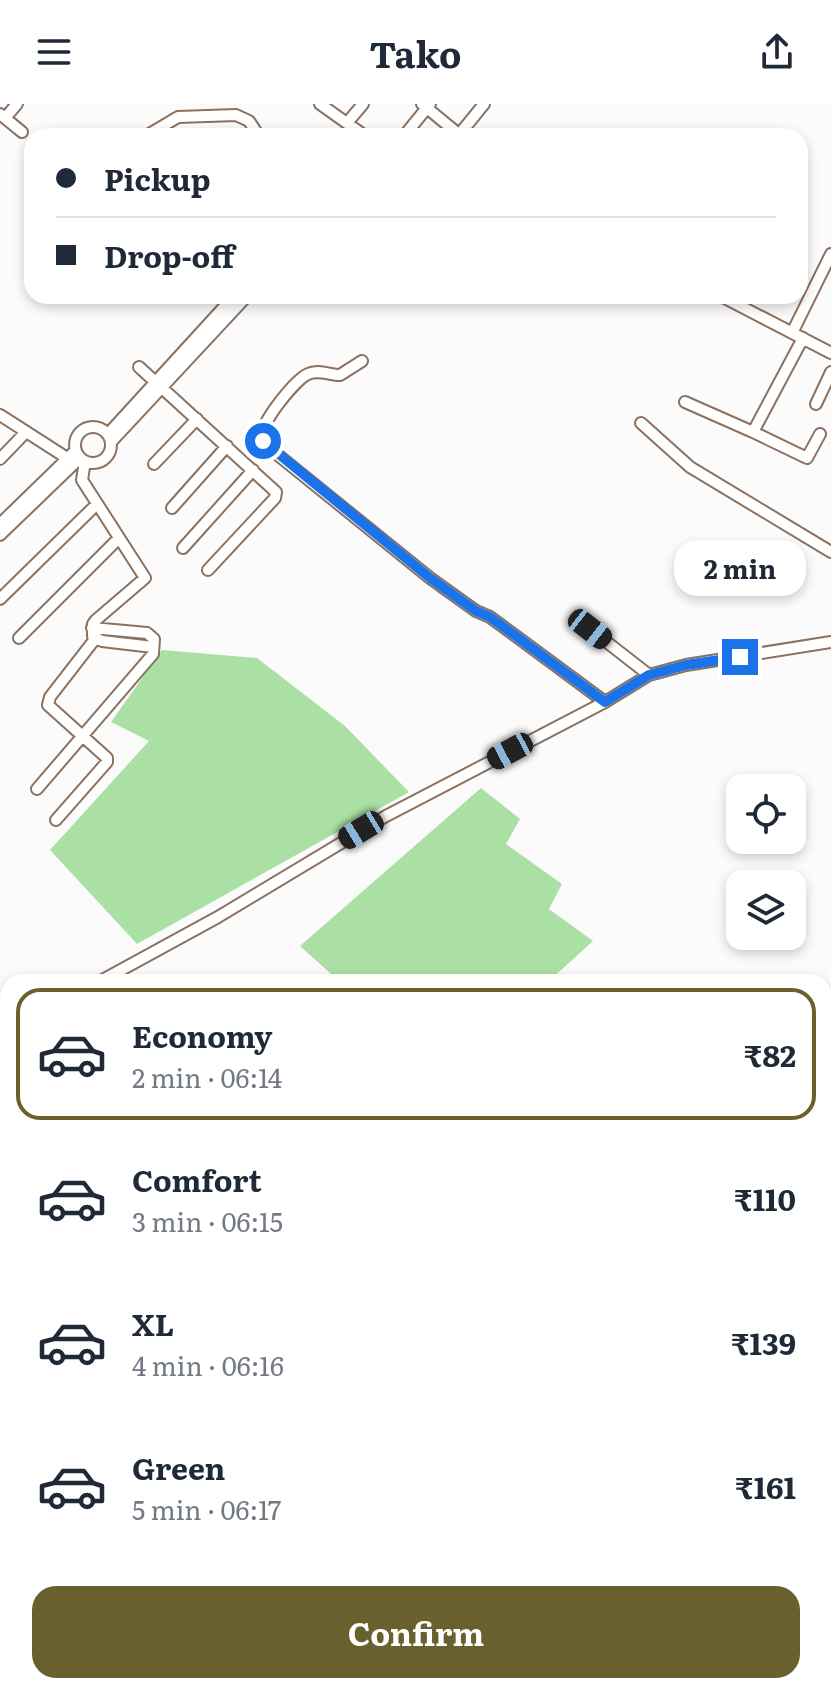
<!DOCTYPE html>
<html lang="en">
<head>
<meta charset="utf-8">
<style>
  body { margin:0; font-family:Literata,serif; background:#f2f2f3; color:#1f2937; height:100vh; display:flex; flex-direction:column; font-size:30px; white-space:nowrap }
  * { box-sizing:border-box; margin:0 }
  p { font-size:26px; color:#747a83 }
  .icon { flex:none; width:44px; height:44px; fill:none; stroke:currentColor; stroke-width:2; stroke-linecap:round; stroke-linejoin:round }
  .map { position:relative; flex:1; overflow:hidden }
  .panel { position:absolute; left:0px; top:870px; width:832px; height:720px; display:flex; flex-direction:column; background:#fff; border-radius:24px 24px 0 0; box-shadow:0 4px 12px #0003 }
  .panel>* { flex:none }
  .hud { position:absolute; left:24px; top:24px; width:784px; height:176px; border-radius:24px; box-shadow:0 4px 12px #0003; display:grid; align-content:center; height:176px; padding:0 32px; background:#fff }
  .controls { position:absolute; left:726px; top:670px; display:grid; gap:16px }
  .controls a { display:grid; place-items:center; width:80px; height:80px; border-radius:16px; background:#fff; box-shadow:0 4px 12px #0003; font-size:40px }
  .end { position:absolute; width:36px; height:36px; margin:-18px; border:10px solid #1a73e8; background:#fff; box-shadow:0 0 0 4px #fff }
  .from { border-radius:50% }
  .bubble { position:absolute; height:56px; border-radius:24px; background:#fff; box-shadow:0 4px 12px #0003; font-size:26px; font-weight:700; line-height:56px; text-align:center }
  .car { position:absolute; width:24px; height:48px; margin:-24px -12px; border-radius:10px; box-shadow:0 0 6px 2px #0007; background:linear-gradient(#222 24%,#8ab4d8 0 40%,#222 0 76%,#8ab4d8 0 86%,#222 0) }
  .hud b { display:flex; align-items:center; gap:28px; height:76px; font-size:30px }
  .hud b+b { border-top:2px solid #e0e1e3 }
  .hud i { width:20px; height:20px; background:#1f2937 }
  ul { padding:14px 0 0; list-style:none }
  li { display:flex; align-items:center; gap:24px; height:132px; margin:0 16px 12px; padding:0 16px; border:4px solid transparent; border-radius:24px }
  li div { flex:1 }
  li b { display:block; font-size:30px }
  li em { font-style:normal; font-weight:700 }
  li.current { border-color:#69602d }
  li>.icon { width:72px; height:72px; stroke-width:1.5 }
  .action { display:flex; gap:16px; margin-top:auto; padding:16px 32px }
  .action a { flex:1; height:92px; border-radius:24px; background:#69602d; color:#fff; font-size:32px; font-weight:700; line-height:92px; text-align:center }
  header { display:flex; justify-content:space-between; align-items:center; height:104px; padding:0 32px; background:#fff; font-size:36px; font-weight:700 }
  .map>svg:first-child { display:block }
  .green { fill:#aae0a3 }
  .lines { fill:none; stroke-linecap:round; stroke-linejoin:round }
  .minor-casing { stroke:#8b7260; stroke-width:14 }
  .minor { stroke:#fff; stroke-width:10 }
  .route { stroke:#1a73e8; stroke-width:10 }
</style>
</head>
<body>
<header><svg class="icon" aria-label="menu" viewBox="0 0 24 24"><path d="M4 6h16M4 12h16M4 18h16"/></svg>Tako<svg class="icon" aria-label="share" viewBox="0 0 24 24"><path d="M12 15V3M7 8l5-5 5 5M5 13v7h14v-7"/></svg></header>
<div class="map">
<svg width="831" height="1590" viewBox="0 0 831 1590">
  <rect width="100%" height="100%" fill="#fbfbfb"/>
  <path class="green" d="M162,546L257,554L345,622L409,688L137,840L50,746L149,637L111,618Z
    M481,684L520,715L506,740L562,780L549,805L593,837L548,878H340L300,842Z
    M0,929L8,936V1122L1,1134Z"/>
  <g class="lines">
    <defs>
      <path id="minor" d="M320,0L365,32
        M422,0L461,32
        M0,10L22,28
        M5,14L17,0
        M347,19L363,0
        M146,32L178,13L236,11L249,17L259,32
        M404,32L430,0
        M458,32L484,0
        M694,192H708
        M721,192L831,249
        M792,229L831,150
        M362,257L340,271C330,271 318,265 308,270C295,276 261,318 262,332C262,339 268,343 273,347L430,474L476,507L490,513L605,598
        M139,263L276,388L275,394L208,466
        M685,298L753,328L803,234
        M816,300L831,268
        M0,311L67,354
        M641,319L690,363L831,448
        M75 341a18 18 0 1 1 36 0a18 18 0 1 1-36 0Z
        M753,328L807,354L820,330
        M108,330L234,192
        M111,338L247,192
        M0,355L26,328
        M85,357L82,376L145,474L96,516L93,520V532L102,537L153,543
        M154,360L197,315
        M172,404L227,342
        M0,420L75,347
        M0,431L80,354
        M183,444L253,366
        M0,495L97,400
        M590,525L649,571
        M19,534L119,434
        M37,685L153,550L154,535L147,529L92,524
        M56,716L107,658V654L48,601L50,593L95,535
        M99,878L218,813L386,712L605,598L649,571L686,561L831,538
        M0,913L8,911
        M825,933L831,939
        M824,1176L831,1178
        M824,1225L831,1201
        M824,1335L831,1324
        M824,1375L831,1380
        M824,1415L831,1408
        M824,1429L831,1434
        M824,1458L831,1463
        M824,1490L827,1492
        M161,1582L168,1590
        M426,1582L434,1590
        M808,1582L818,1590
        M8,1590L15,1582
        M64,1590L71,1582
        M121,1590L130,1582
        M188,1590L197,1582
        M251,1590L260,1582
        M306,1590L315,1582
        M379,1590L386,1582
        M478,1590L485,1582
        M528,1590V1589
        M648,1590L652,1582"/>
    </defs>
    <use href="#minor" class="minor-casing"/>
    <use href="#minor" class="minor"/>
  </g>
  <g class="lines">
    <path class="route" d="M263,337L430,474L476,507L490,513L605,598L649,571L686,561L740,553"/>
  </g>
</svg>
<div class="controls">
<a><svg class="icon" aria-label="locate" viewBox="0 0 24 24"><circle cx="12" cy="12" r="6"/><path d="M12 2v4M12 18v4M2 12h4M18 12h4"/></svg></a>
<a><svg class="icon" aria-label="layers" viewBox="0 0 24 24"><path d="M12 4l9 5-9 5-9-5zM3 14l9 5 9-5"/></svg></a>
</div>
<i class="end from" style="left:263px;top:337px"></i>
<i class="end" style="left:740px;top:553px"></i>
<div class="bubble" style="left:674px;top:436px;width:132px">2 min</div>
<i class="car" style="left:590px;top:525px;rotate:128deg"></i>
<i class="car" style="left:510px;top:647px;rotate:242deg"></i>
<i class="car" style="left:361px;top:726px;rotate:239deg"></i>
<div class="hud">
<b><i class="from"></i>Pickup</b>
<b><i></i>Drop-off</b>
</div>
<section class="panel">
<ul>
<li class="current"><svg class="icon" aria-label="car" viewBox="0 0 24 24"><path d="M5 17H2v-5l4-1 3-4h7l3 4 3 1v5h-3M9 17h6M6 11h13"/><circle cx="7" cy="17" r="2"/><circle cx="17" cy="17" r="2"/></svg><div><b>Economy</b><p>2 min · 06:14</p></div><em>₹82</em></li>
<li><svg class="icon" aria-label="car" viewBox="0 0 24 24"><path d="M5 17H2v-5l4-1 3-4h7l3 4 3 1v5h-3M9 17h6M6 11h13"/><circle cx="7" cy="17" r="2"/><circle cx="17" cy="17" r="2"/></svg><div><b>Comfort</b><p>3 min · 06:15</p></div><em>₹110</em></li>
<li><svg class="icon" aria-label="car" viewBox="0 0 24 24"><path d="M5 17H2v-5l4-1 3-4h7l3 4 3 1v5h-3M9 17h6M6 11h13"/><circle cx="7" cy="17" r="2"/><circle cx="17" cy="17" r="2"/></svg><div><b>XL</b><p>4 min · 06:16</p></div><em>₹139</em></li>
<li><svg class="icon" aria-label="car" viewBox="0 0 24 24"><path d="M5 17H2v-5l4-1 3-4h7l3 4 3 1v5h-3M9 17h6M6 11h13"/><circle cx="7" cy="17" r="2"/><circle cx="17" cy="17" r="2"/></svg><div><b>Green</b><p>5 min · 06:17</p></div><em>₹161</em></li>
</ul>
<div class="action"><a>Confirm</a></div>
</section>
</div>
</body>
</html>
